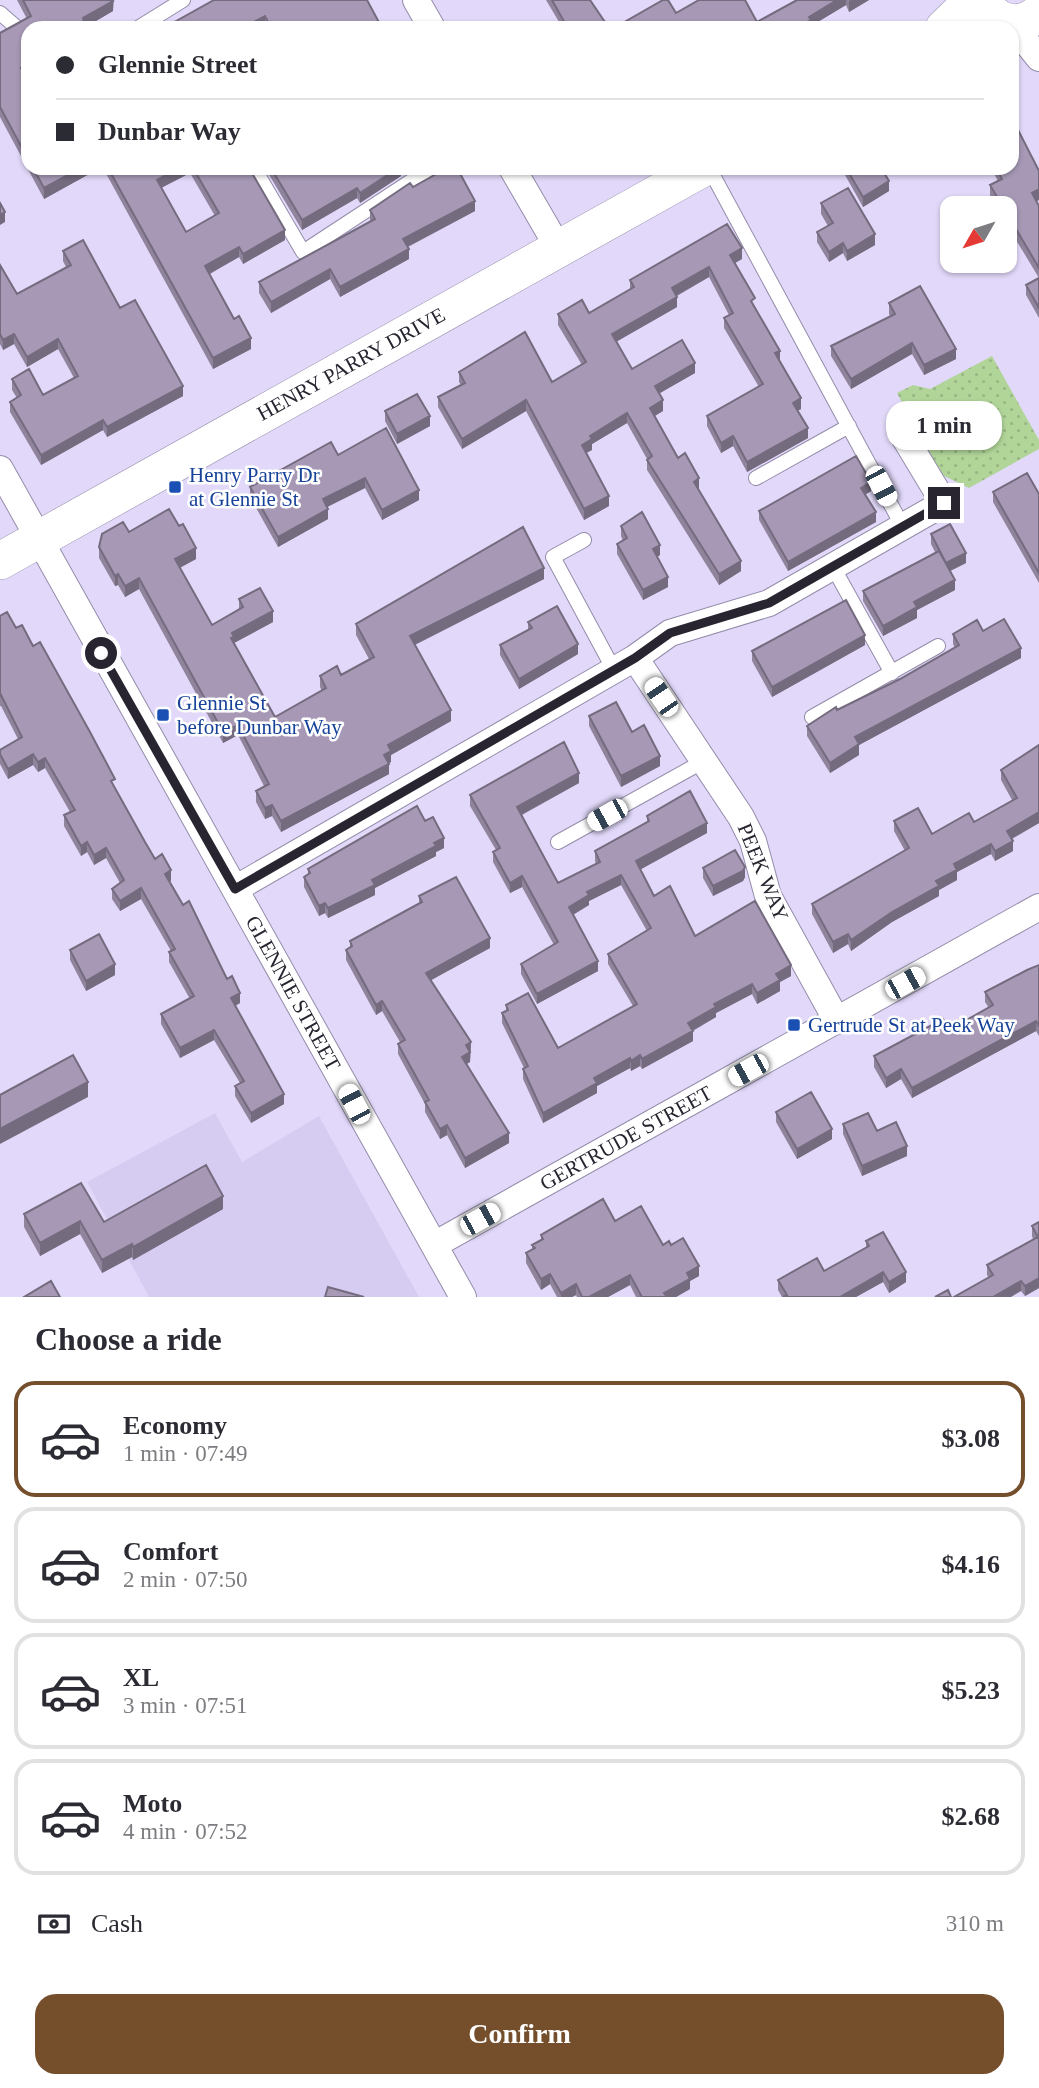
<!DOCTYPE html>
<html lang="en">
<head>
<meta charset="utf-8">
<style>
  body { margin:0; font-family:Georgia,serif; background:#f7f7f7; color:#2b2b33; height:100vh; display:flex; flex-direction:column; font-size:26px; white-space:nowrap }
  * { box-sizing:border-box; margin:0 }
  p { font-size:23px; color:#7c7c81 }
  .icon { flex:none; width:38px; height:38px; fill:none; stroke:currentColor; stroke-width:2; stroke-linecap:round; stroke-linejoin:round }
  .map { position:relative; height:1297px; overflow:hidden }
  .details { display:flex; flex-direction:column; background:#fff; flex:1 }
  .details>* { flex:none }
  .hud { position:absolute; left:21px; top:21px; width:998px; height:154px; border-radius:21px; box-shadow:0 2px 5px #0004; display:grid; align-content:center; height:154px; padding:0 35px; background:#fff }
  .needle { width:46px; rotate:231deg }
  .controls { position:absolute; left:940px; top:196px; display:grid; gap:14px }
  .controls a { display:grid; place-items:center; width:77px; height:77px; border-radius:14px; background:#fff; box-shadow:0 2px 5px #0004; font-size:35px }
  .end { position:absolute; width:32px; height:32px; margin:-16px; border:9px solid #282430; background:#fff; box-shadow:0 0 0 4px #fff }
  .from { border-radius:50% }
  .bubble { position:absolute; height:49px; border-radius:21px; background:#fff; box-shadow:0 2px 5px #0004; font-size:23px; font-weight:600; line-height:49px; text-align:center }
  .car { position:absolute; width:21px; height:42px; margin:-21px -10px; border-radius:9px; box-shadow:0 0 5px 2px #0007; background:linear-gradient(#fff 24%,#345 0 40%,#fff 0 76%,#345 0 86%,#fff 0) }
  .hud b { display:flex; align-items:center; gap:24px; height:66px; font-size:26px }
  .hud b+b { border-top:2px solid #e1e1e2 }
  .hud i { width:18px; height:18px; background:#2b2b33 }
  ul { padding:0; list-style:none }
  li { display:flex; align-items:center; gap:21px; height:116px; margin:0 14px 10px; padding:0 21px; border:4px solid #e1e1e2; border-radius:21px }
  li div { flex:1 }
  li b { display:block; font-size:26px }
  li em { font-style:normal; font-weight:600 }
  li.selected { border-color:#754f2c }
  li>.icon { width:63px; height:63px; stroke-width:1.5 }
  h2 { padding:0 35px; font-size:32px; line-height:84px }
  .pay { display:flex; align-items:center; gap:18px; height:77px; padding:0 35px; font-size:26px }
  .pay p { margin-inline-start:auto }
  .cta { display:flex; gap:14px; margin-top:auto; padding:14px 35px }
  .cta a { flex:1; height:80px; border-radius:21px; background:#754f2c; color:#fff; font-size:28px; font-weight:600; line-height:80px; text-align:center }
  .map>svg:first-child { display:block }
  .built { fill:#d6ccf2 }
  .park { fill:url(#park-dots) }
  .lines { fill:none; stroke-linecap:round; stroke-linejoin:round }
  .service-casing { stroke:#948caa; stroke-width:16 }
  .minor-casing { stroke:#948caa; stroke-width:28 }
  .secondary-casing { stroke:#948caa; stroke-width:38 }
  .service { stroke:#fff; stroke-width:14 }
  .minor { stroke:#fff; stroke-width:26 }
  .secondary { stroke:#fff; stroke-width:37 }
  .wall { fill:#90849d; fill-rule:evenodd }
  .shaded-wall { fill:#756b7f }
  .building { fill:#a799b6; stroke:#756b7f; stroke-width:2 }
  .route { stroke:#282430; stroke-width:9 }
  .transit-dot { fill:#1a4fb4; stroke:#fff; stroke-width:2.5 }
  .labels { text-anchor:middle; stroke-width:5; stroke-linejoin:round; paint-order:stroke }
  .street-label { font-size:21px; fill:#282430; stroke:#fff }
  .transit-label { font-size:21px; fill:#164399; stroke:#fff; text-anchor:start }
</style>
</head>
<body>
<div class="map">
<svg width="1039" height="1297" viewBox="0 0 1039 1297">
  <defs>
    <pattern id="park-dots" width="8" height="8" patternUnits="userSpaceOnUse" patternTransform="scale(1.75)"><rect width="8" height="8" fill="#b1d599"/><path d="M2 2h.1M6 6h.1" fill="none" stroke="#98b784" stroke-width="1.8" stroke-linecap="round"/></pattern>
  </defs>
  <rect width="100%" height="100%" fill="#e2d9fa"/>
  <path class="built" d="M215,1113L242,1162L319,1116L419,1297H149L87,1182Z"/>
  <path class="park" d="M992,356L1039,440V449L969,488L942,475L897,393L913,385L930,389Z"/>
  <g class="lines">
    <defs>
      <path id="service" d="M0,13L15,26
        M138,28L183,0
        M254,168L303,252L431,168
        M709,168L903,527
        M756,478L849,426
        M584,540L553,557L614,670
        M833,567L892,673
        M812,717L938,646
        M558,842L704,761"/>
      <path id="minor" d="M416,0L432,28
        M1005,22L1019,33L1039,58
        M512,168L559,249
        M0,469L463,1297
        M635,658L741,817L753,841L768,896L837,1021
        M235,889L635,658L670,633L769,603L944,503L900,430
        M434,1245L1039,907"/>
      <path id="secondary" d="M983,0C994,24 1019,30 1039,13
        M944,28L973,0
        M0,561L703,168"/>
    </defs>
    <use href="#service" class="service-casing"/>
    <use href="#minor" class="minor-casing"/>
    <use href="#secondary" class="secondary-casing"/>
    <use href="#service" class="service"/>
    <use href="#minor" class="minor"/>
    <use href="#secondary" class="secondary"/>
  </g>
  <path class="wall" d="M17,0H114L113,11L84,28H28V75L26,76L28,80V168H100L44,199L0,117V33L27,19Z
    M214,0L382,28H265V26L262,28H169V25Z
    M546,0H590L609,28L562,27Z
    M663,0H668L676,13L699,0H745L757,22L797,0H869L849,12L846,5L811,26V28H614Z
    M103,168H249L285,240L243,264L239,257L210,274L251,349L213,369ZM190,173L215,216L186,232L161,188Z
    M265,168H330L333,173L401,168V176L360,203L357,198L302,230Z
    M841,168H881L889,191L863,207Z
    M991,168H1012L1039,206V318L1026,295V285L1039,278L1004,220V208H998L990,195V185L998,181Z
    M413,187L475,211L408,247L409,259L340,297L330,279L271,313L259,293V282L371,222L370,220V210Z
    M821,203L875,245L847,261L843,253L829,262L817,242V232L828,226L821,214Z
    M63,251L120,308L183,396L107,437L103,430L41,465L10,412V402L17,398L12,390V379L43,395L74,378L58,349L27,367L14,344L3,350L0,344V265L17,294L66,267L63,261Z
    M742,259L734,263L801,409L797,411L808,438L747,472L733,446L721,453L707,426V416L759,387L724,328V318L729,315L709,277L677,296V307L616,342L632,369L695,373L659,393L663,411L654,416L678,458L699,488L698,489L741,571L719,585L647,470V459L627,423L592,444V450L586,453L609,506L584,520L526,411L462,449L438,407V397L461,385L459,382V372L552,382L582,365L558,325V314L589,313L630,290V280Z
    M889,303L956,359L924,375L912,354L851,389L831,356V346L891,317L889,314Z
    M385,411L430,426L397,444L385,421Z
    M338,455L419,500L382,520L365,488L327,507L328,519L278,547L250,497V487Z
    M871,491L865,495L876,522L788,571L759,520V511Z
    M993,492L1039,494V583L993,502Z
    M621,526L660,555L657,557L668,587L643,600L617,554V544L623,541L621,536Z
    M129,532L196,559L180,568L212,625L239,609V599L273,622L234,643L275,717L322,691L320,687V676L341,675L369,659L356,635V624L544,579L415,645L451,721L391,755V762L389,763V774L281,832L272,816L265,819L256,802V791L264,786L238,735L223,743L139,589L125,597L118,585L115,586L99,558V547Z
    M931,534L966,563L950,571L955,590L917,610V618L883,636L863,601V591L935,552L931,544Z
    M0,616L16,628L115,788L155,859L171,881H170L240,1003L235,1006L284,1104L251,1123L235,1096V1086L240,1083L214,1040L180,1058L161,1024V1014L190,999L169,962V952L171,951L141,899L120,911L112,899V889L120,883L106,858L94,865L87,852L81,856L64,826V815L70,812L45,768L38,772L33,765L8,779L0,764V750L18,739L1,706H0Z
    M528,622L578,654L519,689L500,655V645L528,630Z
    M983,631L1021,658L859,745V755L830,773L807,736V726L900,679L955,648L953,644V634Z
    M865,645L772,697L752,661V651Z
    M589,716L632,732L660,766L621,787L589,726Z
    M1039,745V823L1012,839L1013,851L995,861L991,854L957,872V880L939,890V896L892,922L851,951L848,944L833,953L812,914V904L905,851L894,831V821L932,834L974,822L1012,800L1001,780V770Z
    M579,783L522,815L558,883L596,864L595,861V851L647,822V816L707,833L640,869L654,896L695,936L791,976L780,982V991L757,1004L752,994L716,1013V1017L693,1031V1041L642,1069L640,1066L631,1071L630,1068L597,1086V1093L543,1123L523,1079V1069L524,1068L502,1023V1013L506,1011V1005L558,1048L633,1006L608,964V954L647,931L621,885L589,901V905L573,915L598,971L537,1004L521,974V964L554,945L522,887L510,893L493,862V852L496,850L470,806V795Z
    M425,821L444,848L436,852V856L375,888V895L328,918L325,913L319,916L304,887V877L308,875V869Z
    M703,868L745,877L743,881L713,896L703,878Z
    M419,896L490,948L430,980L471,1042L470,1062L466,1064L509,1143L465,1168L447,1135L440,1139L425,1112V1104L398,1054V1044L400,1042L382,1011L376,1015L346,960V950L350,948V941L419,903Z
    M70,950L115,975L86,991L70,960Z
    M1039,965V1036L1036,1031L912,1098L901,1079L886,1088L874,1067V1056L949,1030L989,1008L985,1002V992Z
    M776,1112L832,1139L797,1159L776,1122Z
    M843,1124L877,1131L907,1156L862,1176L843,1134Z
    M223,1209L133,1260L132,1257L102,1273L80,1234L40,1256L24,1227V1214L104,1222Z
    M615,1221L663,1245H671L699,1276L690,1281V1289L676,1297H636L630,1285L608,1297H577L576,1295L572,1297H557L550,1284L541,1290L526,1263V1253L532,1249V1245L541,1240V1235Z
    M1039,1222V1288L1025,1296L1021,1291L989,1278L987,1275V1265L1033,1239L1032,1236V1226Z
    M866,1241L906,1282L889,1293L883,1282L856,1297H782L778,1290V1280L824,1271L866,1248Z"/>
  <path class="shaded-wall" d="M837,0H846V5L811,26V28H796L809,17Z
    M851,0H869L849,12V1Z
    M113,1V11L84,28H78V24L83,18Z
    M265,16V26L262,28H243Z
    M28,65V75L21,79V68Z
    M81,168H100L44,199V188Z
    M179,168H190V173L157,190V180Z
    M398,168H401V176L360,203V193Z
    M889,181V191L863,207V197Z
    M357,188V198L302,230V220Z
    M1039,189V200L1032,204V193Z
    M475,201V211L403,249V239Z
    M5,212V222L0,225V215Z
    M285,230V240L243,264V254Z
    M875,234V245L847,261V251Z
    M843,243V253L829,262V252Z
    M239,247V257L205,276V266Z
    M742,248V259L730,266V255Z
    M409,249V259L340,297V287Z
    M709,267V277L672,298V288Z
    M330,269V279L271,313V302Z
    M677,297V307L612,344V334Z
    M14,334V344L3,350V340Z
    M251,338V349L213,369V358Z
    M58,339V349L27,367V357Z
    M912,343V354L851,389V379Z
    M956,349V359L924,375V365Z
    M780,351V361L775,353Z
    M695,363V373L655,396V386Z
    M183,386V396L107,437V427Z
    M801,398V409L793,413V403Z
    M526,400V411L462,449V439Z
    M663,400V411L650,419V408Z
    M627,413V423L592,444V450L582,455V445L590,436Z
    M430,416V426L397,444V434Z
    M103,420V430L41,465V455Z
    M808,428V438L747,472V462Z
    M733,436V446L721,453V443Z
    M365,478V488L323,509V499Z
    M699,478V488L694,492V482Z
    M871,482V491L861,497V488Z
    M419,490V500L382,520V510Z
    M609,496V506L584,520V509Z
    M328,509V519L278,547V537Z
    M876,512V522L788,571V562Z
    M660,545V555L653,559V549Z
    M196,548V559L175,570V559Z
    M966,553V563L946,573V563Z
    M741,561V571L719,585V574Z
    M544,568V579L410,647V636Z
    M118,574V585L115,586V576Z
    M668,577V587L643,600V590Z
    M139,578V589L125,597V586Z
    M955,580V590L917,610V618L883,636V626L914,602Z
    M273,611V622L234,643L231,649L232,633Z
    M865,635V645L772,697V687Z
    M578,644V654L519,689V679Z
    M1021,648V658L859,745V755L830,773V763L855,737Z
    M451,710V721L391,755V762L384,766V755L388,745Z
    M238,725V735L223,743V732Z
    M33,754V765L8,779V769Z
    M660,756V766L621,787V776Z
    M45,758V768L38,772V762Z
    M389,764V774L281,832V821Z
    M579,773V783L517,817V807Z
    M272,805V816L265,819V808Z
    M1039,812V823L1007,841V831Z
    M707,823V833L636,872V861Z
    M444,838V848L436,852V856L375,888V895L328,918V908L372,880Z
    M1013,841V851L995,861V851Z
    M87,842V852L81,856V846Z
    M991,844V854L957,872V880L939,890V896L892,922L851,951V940L936,881L954,864Z
    M106,848V858L94,865V855Z
    M745,867V877L743,881L713,896V886Z
    M171,870V881L165,884V874Z
    M621,875V885L589,901V905L569,917V907L587,892Z
    M522,876V887L510,893V883Z
    M141,888V899L120,911V901Z
    M325,903V913L319,916V906Z
    M848,934V944L833,953V942Z
    M490,938V948L426,983V973Z
    M598,961V971L537,1004V994Z
    M115,964V975L86,991V981Z
    M791,965V976L780,982V991L757,1004V993L776,974Z
    M752,984V994L716,1013V1017L688,1033V1023L714,1004Z
    M240,993V1003L231,1008V998Z
    M382,1001V1011L376,1015V1005Z
    M1036,1021V1031L912,1098V1088Z
    M214,1030V1040L180,1058V1048Z
    M693,1031V1041L642,1069V1059Z
    M471,1042L470,1062L462,1067V1057L466,1045Z
    M640,1055V1066L631,1071V1061Z
    M630,1058V1068L597,1086V1093L543,1123V1113L594,1078Z
    M901,1069V1079L886,1088V1078Z
    M88,1082V1097L0,1144V1129Z
    M284,1094V1104L251,1123V1113Z
    M447,1125V1135L440,1139V1129Z
    M832,1129V1139L797,1159V1149Z
    M509,1133V1143L465,1168V1158Z
    M907,1146V1156L862,1176V1166Z
    M223,1196V1209L133,1260V1247Z
    M80,1221V1234L40,1256V1243Z
    M132,1244V1257L102,1273V1260Z
    M699,1266V1276L690,1281V1289L676,1297H664V1293L687,1273Z
    M883,1272V1282L856,1297H840Z
    M906,1272V1282L889,1293V1282Z
    M550,1274V1284L541,1290V1279Z
    M630,1275V1285L608,1297H589Z
    M1039,1278V1288L1025,1296V1286Z
    M1021,1281V1291L1011,1297H993Z
    M576,1284V1295L572,1297H561V1293Z"/>
  <path class="building" d="M23,0H112L113,1L83,18L84,21L78,24L79,28H28V65L21,68L28,80V159L0,107V33L31,16Z
    M214,0H367L382,28H271L265,16L243,28H171L169,25Z
    M552,0H590L609,28H560L566,25Z
    M663,0H668L676,13L699,0H745L757,22L797,0H837L809,17L811,20L796,28H614Z
    M1012,118L1039,171V189L1032,193L1039,206V268L990,185L1002,179L996,168H1012Z
    M33,168H81L44,188Z
    M108,168H179L157,180L186,232L219,213L193,168H249L285,230L243,254L239,247L205,266L234,319L239,316L251,338L213,358Z
    M271,168H330L333,173L341,168H398L360,193L357,188L302,220Z
    M447,168H457L475,201L403,239L409,249L340,287L330,269L271,302L259,282L375,219L370,210L410,183L413,187Z
    M846,168H881L889,181L863,197Z
    M848,188L875,234L847,251L843,243L829,252L817,232L833,223L821,203Z
    M0,203L5,212L0,215Z
    M727,224L742,248L730,255L755,298L751,301L780,351L775,353L801,398L793,403L808,428L747,462L733,436L721,443L707,416L763,384L724,318L733,313L709,267L672,288L677,297L612,334L632,369L682,340L695,363L655,386L663,400L650,408L678,458L685,453L699,478L694,482L741,561L719,574L647,460L652,456L627,413L590,436L592,439L582,445L609,496L584,509L526,400L462,439L438,397L465,383L459,372L525,332L552,382L586,362L558,314L582,300L589,313L634,287L630,280Z
    M83,240L120,308L135,300L183,386L107,427L103,420L41,455L10,402L21,395L12,379L29,369L43,395L78,376L58,339L27,357L14,334L3,340L0,334V265L17,294L71,265L63,251Z
    M1039,278V308L1026,285Z
    M920,286L956,349L924,365L912,343L851,379L831,346L895,314L889,303Z
    M417,394L430,416L397,434L385,411Z
    M386,428L419,490L382,510L365,478L323,499L328,509L278,537L250,487L331,442L338,455Z
    M856,456L871,482L861,488L876,512L788,562L759,511Z
    M1027,473L1039,494V573L993,492Z
    M169,509L179,526L183,524L196,548L175,559L212,625L243,607L239,599L260,588L273,611L232,633L234,637L231,638L275,717L326,688L320,676L337,666L341,675L374,657L356,624L523,527L544,568L410,636L451,710L388,745L391,751L384,755L389,764L281,821L272,805L265,808L256,791L269,784L238,725L223,732L139,578L125,586L118,574L115,576L99,547L102,534L123,522L129,532Z
    M642,512L660,545L653,549L668,577L643,590L617,544L627,538L621,526Z
    M950,524L966,553L946,563L931,534Z
    M939,551L955,580L914,602L917,607L883,626L863,591Z
    M846,600L865,635L772,687L752,651Z
    M557,606L578,644L519,679L500,645L532,628L528,622Z
    M7,612L16,628L22,625L33,646L40,642L90,732L115,779L111,781L145,842L155,859L162,854L171,870L165,874L183,905L189,901L227,979L232,976L240,993L231,998L284,1094L251,1113L235,1086L244,1081L214,1030L180,1048L161,1014L194,996L169,952L175,949L141,888L120,901L112,889L124,880L106,848L94,855L87,842L81,846L64,815L75,810L45,758L38,762L33,754L8,769L0,754V750L22,737L1,695L0,696V616Z
    M1004,619L1021,648L855,737L859,744L830,763L807,726L836,707L837,710L900,679L959,645L953,634L977,620L983,631Z
    M616,702L632,732L644,725L660,756L621,776L589,716Z
    M564,742L579,773L517,807L558,883L600,862L595,851L649,821L647,816L690,791L707,823L636,861L654,896L670,886L695,936L755,901L791,965L776,974L780,980L757,993L752,984L714,1004L716,1007L688,1023L693,1031L642,1059L640,1055L631,1061L630,1058L594,1078L597,1083L543,1113L523,1069L528,1066L502,1013L508,1010L506,1005L528,993L558,1048L637,1004L608,954L651,928L621,875L587,892L589,895L569,907L598,961L537,994L521,964L558,942L522,876L510,883L493,852L500,848L470,795Z
    M1039,745V812L1007,831L1013,841L995,851L991,844L954,864L957,870L936,881L939,886L892,912L851,940L848,934L833,942L812,904L909,848L894,821L918,808L932,834L969,813L974,822L1017,798L1001,770Z
    M417,806L425,821L433,817L444,838L434,843L436,846L372,880L375,885L328,908L325,903L319,906L304,877L310,873L308,869Z
    M735,850L745,867L743,871L713,886L703,868Z
    M456,877L490,938L426,973L471,1042L466,1045L470,1052L462,1057L509,1133L465,1158L447,1125L440,1129L425,1102L429,1100L398,1044L405,1040L382,1001L376,1005L346,950L352,946L350,941L422,902L419,896Z
    M99,934L115,964L86,981L70,950Z
    M1039,965V1026L1036,1021L912,1088L901,1069L886,1078L874,1056L943,1019L949,1030L993,1005L985,992L1027,970Z
    M73,1055L88,1082L0,1129V1095Z
    M811,1092L832,1129L797,1149L776,1112Z
    M868,1113L877,1131L896,1122L907,1146L862,1166L843,1124Z
    M206,1165L223,1196L133,1247L132,1244L102,1260L80,1221L40,1243L24,1214L81,1183L104,1222Z
    M603,1199L615,1221L641,1206L663,1245L669,1241L671,1245L683,1238L699,1266L687,1273L690,1279L664,1293L667,1297H642L630,1275L589,1297H582L576,1284L561,1293L550,1274L541,1279L526,1253L535,1248L532,1245L543,1239L541,1235Z
    M1039,1222V1278L1025,1286L1021,1281L993,1297H954L993,1275L987,1265L1038,1237L1032,1226Z
    M883,1232L906,1272L889,1282L883,1272L840,1297H783L787,1295L778,1280L817,1258L824,1271L869,1246L866,1241Z
    M51,1281L60,1297H24Z
    M328,1287L364,1297H325Z
    M948,1290L951,1297H935Z"/>
  <g class="lines">
    <path class="route" d="M101,653L235,889L635,658L670,633L769,603L944,503"/>
  </g>
  <g class="transit-dot">
    <rect x="168" y="480" width="14" height="14" rx="3.5"/>
    <rect x="156" y="708" width="14" height="14" rx="3.5"/>
    <rect x="787" y="1018" width="14" height="14" rx="3.5"/>
  </g>
  <g class="labels">
    <g class="street-label">
      <text transform="translate(351 364) rotate(-29)" y="7">HENRY PARRY DRIVE</text>
      <text transform="translate(763 872) rotate(68)" y="7">PEEK WAY</text>
      <text transform="translate(293 993) rotate(61)" y="7">GLENNIE STREET</text>
      <text transform="translate(626 1138) rotate(-29)" y="7">GERTRUDE STREET</text>
    </g>
    <g class="transit-label">
      <text x="189" y="482">Henry Parry Dr<tspan x="189" dy="24">at Glennie St</tspan></text>
      <text x="177" y="710">Glennie St<tspan x="177" dy="24">before Dunbar Way</tspan></text>
      <text x="808" y="1032">Gertrude St at Peek Way</text>
    </g>
  </g>
</svg>
<div class="controls">
<a><svg class="needle" viewBox="-14 -14 28 28"><path d="M0-13l5 13h-10z" fill="#e53935"/><path d="M0 13l5-13h-10z" fill="#7c7c81"/></svg></a>
</div>
<i class="end from" style="left:101px;top:653px"></i>
<i class="end" style="left:944px;top:503px"></i>
<div class="bubble" style="left:886px;top:401px;width:116px">1 min</div>
<i class="car" style="left:881px;top:486px;rotate:152deg"></i>
<i class="car" style="left:661px;top:697px;rotate:326deg"></i>
<i class="car" style="left:607px;top:815px;rotate:241deg"></i>
<i class="car" style="left:905px;top:983px;rotate:61deg"></i>
<i class="car" style="left:748px;top:1070px;rotate:241deg"></i>
<i class="car" style="left:354px;top:1104px;rotate:332deg"></i>
<i class="car" style="left:480px;top:1219px;rotate:61deg"></i>
<div class="hud">
<b><i class="from"></i>Glennie Street</b>
<b><i></i>Dunbar Way</b>
</div>
</div>
<section class="details">
<h2>Choose a ride</h2>
<ul>
<li class="selected"><svg class="icon" aria-label="car" viewBox="0 0 24 24"><path d="M5 17H2v-5l4-1 3-4h7l3 4 3 1v5h-3M9 17h6M6 11h13"/><circle cx="7" cy="17" r="2"/><circle cx="17" cy="17" r="2"/></svg><div><b>Economy</b><p>1 min · 07:49</p></div><em>$3.08</em></li>
<li><svg class="icon" aria-label="car" viewBox="0 0 24 24"><path d="M5 17H2v-5l4-1 3-4h7l3 4 3 1v5h-3M9 17h6M6 11h13"/><circle cx="7" cy="17" r="2"/><circle cx="17" cy="17" r="2"/></svg><div><b>Comfort</b><p>2 min · 07:50</p></div><em>$4.16</em></li>
<li><svg class="icon" aria-label="car" viewBox="0 0 24 24"><path d="M5 17H2v-5l4-1 3-4h7l3 4 3 1v5h-3M9 17h6M6 11h13"/><circle cx="7" cy="17" r="2"/><circle cx="17" cy="17" r="2"/></svg><div><b>XL</b><p>3 min · 07:51</p></div><em>$5.23</em></li>
<li><svg class="icon" aria-label="car" viewBox="0 0 24 24"><path d="M5 17H2v-5l4-1 3-4h7l3 4 3 1v5h-3M9 17h6M6 11h13"/><circle cx="7" cy="17" r="2"/><circle cx="17" cy="17" r="2"/></svg><div><b>Moto</b><p>4 min · 07:52</p></div><em>$2.68</em></li>
</ul>
<div class="pay"><svg class="icon" aria-label="cash" viewBox="0 0 24 24"><path d="M3 7h18v10H3z"/><circle cx="12" cy="12" r="2"/></svg>Cash<p>310 m</p></div>
<div class="cta"><a>Confirm</a></div>
</section>
</body>
</html>
